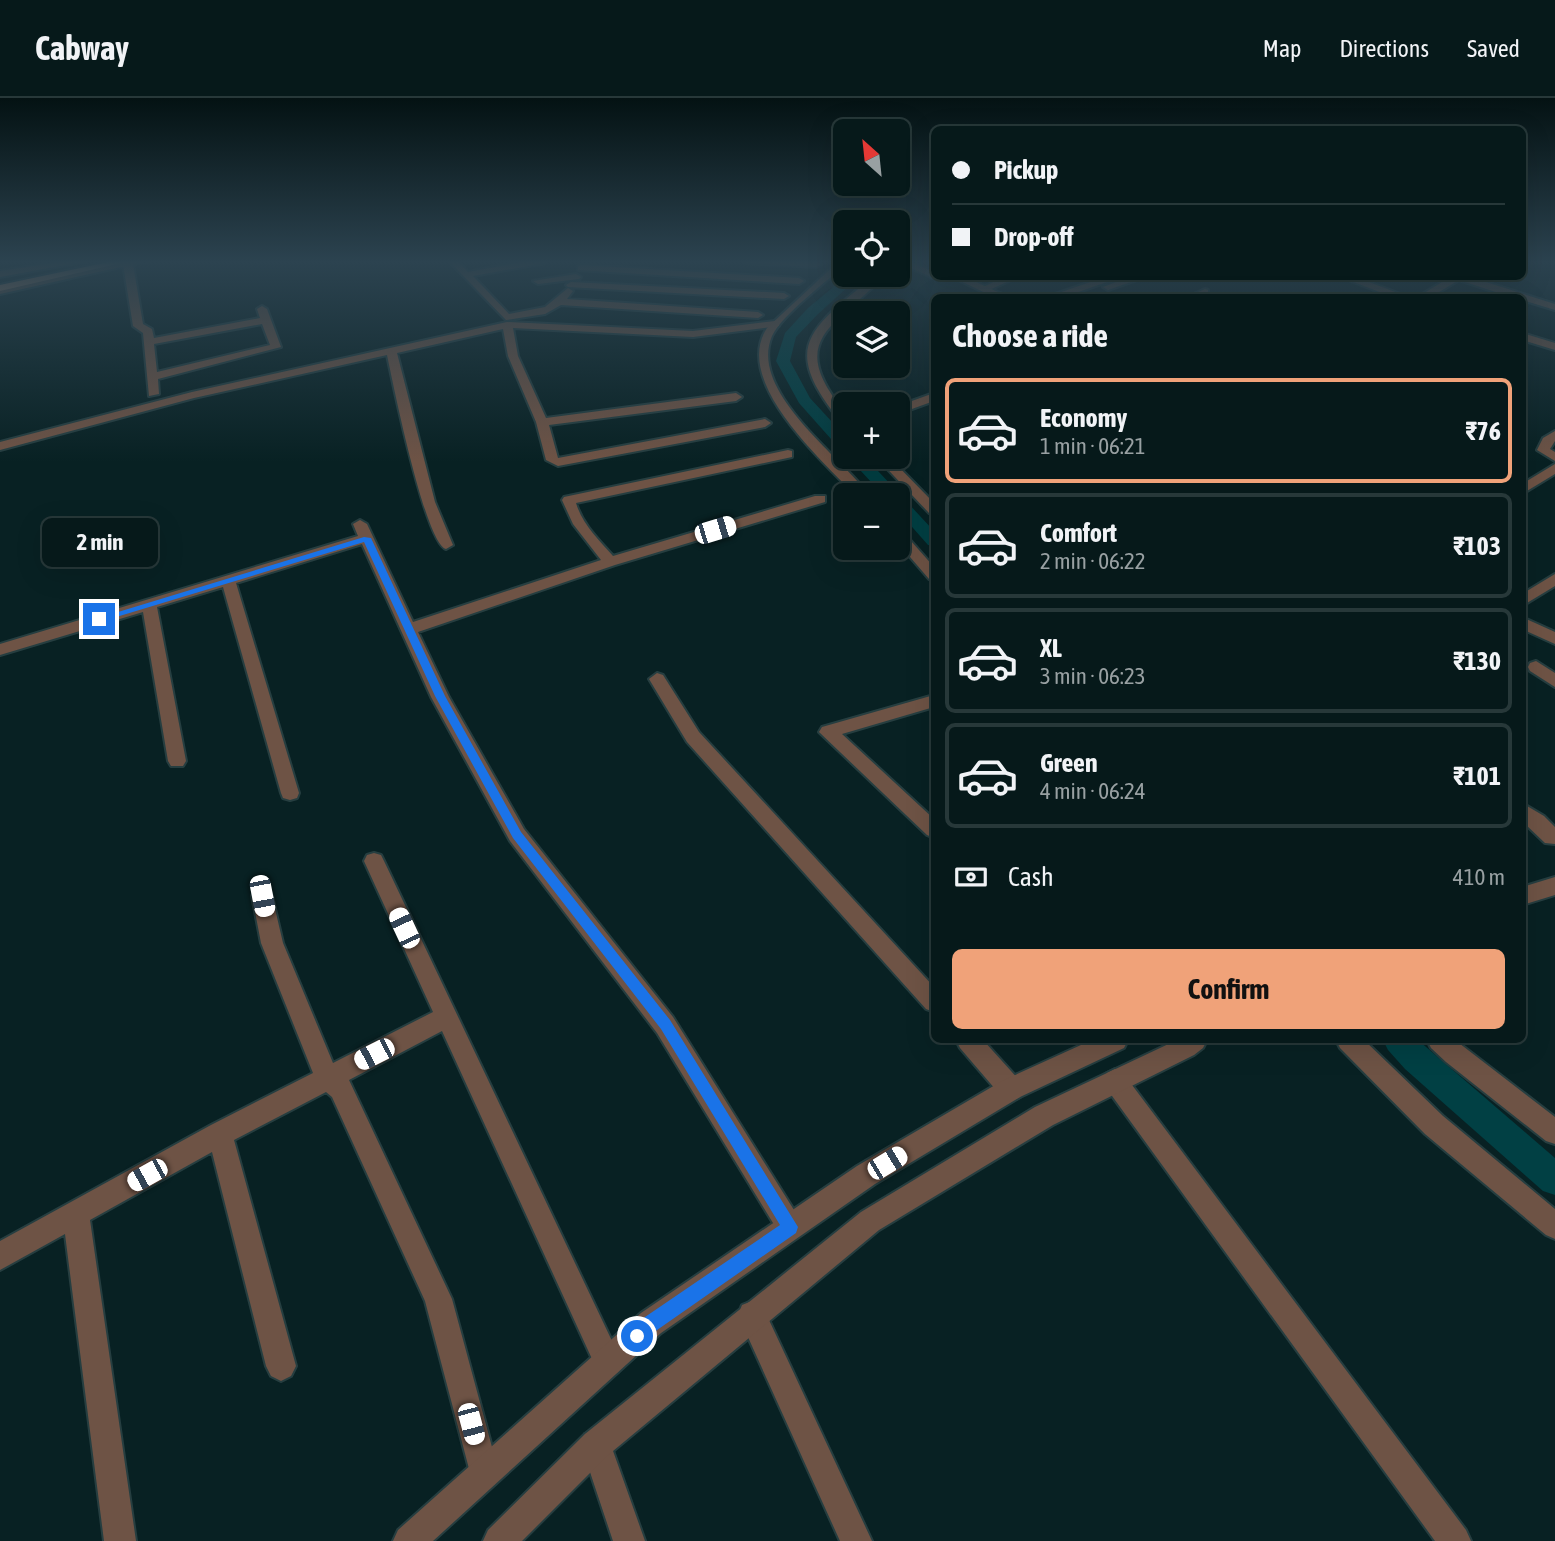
<!DOCTYPE html>
<html lang="en">
<head>
<meta charset="utf-8">
<style>
  body { margin:0; font-family:"Asap Condensed",sans-serif; background:#0f2223; color:#f1f3f6; height:100vh; display:flex; flex-direction:column; font-size:26px; white-space:nowrap }
  * { box-sizing:border-box; margin:0 }
  p { font-size:23px; color:#98a0a2 }
  .icon { flex:none; width:38px; height:38px; fill:none; stroke:currentColor; stroke-width:2; stroke-linecap:round; stroke-linejoin:round }
  .map { position:relative; flex:1; overflow:hidden }
  .side { position:absolute; left:931px; top:196px; width:595px; height:749px; display:flex; flex-direction:column; background:#06191a; border-radius:10px; box-shadow:0 7px 28px #0002,0 0 0 2px #273839 }
  .side>* { flex:none }
  .guide { position:absolute; left:931px; top:28px; width:595px; height:154px; border-radius:10px; box-shadow:0 7px 28px #0002,0 0 0 2px #273839; display:grid; align-content:center; height:154px; padding:0 21px; background:#06191a }
  .needle { width:46px; rotate:333deg }
  .buttons { position:absolute; left:833px; top:21px; display:grid; gap:14px }
  .buttons a { display:grid; place-items:center; width:77px; height:77px; border-radius:10px; background:#06191a; box-shadow:0 7px 28px #0002,0 0 0 2px #273839; font-size:35px }
  .end { position:absolute; width:32px; height:32px; margin:-16px; border:9px solid #1a73e8; background:#fff; box-shadow:0 0 0 4px #fff }
  .from { border-radius:50% }
  .bubble { position:absolute; height:49px; border-radius:10px; background:#06191a; box-shadow:0 7px 28px #0002,0 0 0 2px #273839; font-size:23px; font-weight:700; line-height:49px; text-align:center }
  .car { position:absolute; width:21px; height:42px; margin:-21px -10px; border-radius:9px; box-shadow:0 0 5px 2px #0007; background:linear-gradient(#fff 24%,#345 0 40%,#fff 0 76%,#345 0 86%,#fff 0) }
  .guide b { display:flex; align-items:center; gap:24px; height:66px; font-size:26px }
  .guide b+b { border-top:2px solid #273839 }
  .guide i { width:18px; height:18px; background:#f1f3f6 }
  ul { padding:0; list-style:none }
  li { display:flex; align-items:center; gap:21px; height:105px; margin:0 14px 10px; padding:0 7px; border:4px solid #273839; border-radius:10px }
  li div { flex:1 }
  li b { display:block; font-size:26px }
  li em { font-style:normal; font-weight:700 }
  li.on { border-color:#f0a279 }
  li>.icon { width:63px; height:63px; stroke-width:1.5 }
  h2 { padding:0 21px; font-size:32px; line-height:84px }
  .pay { display:flex; align-items:center; gap:18px; height:77px; padding:0 21px; font-size:26px }
  .pay p { margin-inline-start:auto }
  .primary-button { display:flex; gap:14px; margin-top:auto; padding:14px 21px }
  .primary-button a { flex:1; height:80px; border-radius:10px; background:#f0a279; color:#111; font-size:28px; font-weight:700; line-height:80px; text-align:center }
  header { display:flex; align-items:center; gap:42px; box-sizing:border-box; height:98px; padding:0 35px; background:#06191a; border-bottom:2px solid #273839 }
  header strong { font-size:33px }
  nav { display:flex; gap:38px; margin-inline-start:auto; font-size:24px }
  .map>svg:first-child { display:block }
  .lines { fill:none; stroke-linecap:round; stroke-linejoin:round }
  .canal { fill:#014044; fill-rule:evenodd }
  .minor-casing { stroke:#263e40; stroke-width:4 }
  .tertiary-casing { stroke:#263e40; stroke-width:4 }
  .primary-casing { stroke:#263e40; stroke-width:4 }
  .minor { fill:#6e5345; fill-rule:evenodd }
  .tertiary { fill:#6e5345; fill-rule:evenodd }
  .primary { fill:#c1886a; fill-rule:evenodd }
  .route { fill:#1a73e8 }
</style>
</head>
<body>
<header>
<strong>Cabway</strong>
<nav><a>Map</a><a>Directions</a><a>Saved</a></nav>
</header>
<div class="map">
<svg width="1555" height="1443" viewBox="0 0 1555 1443">
  <rect width="100%" height="100%" fill="#082123"/>
  <g class="lines">
    <path class="canal" d="M848,177H861L818,216L796,239L790,263L810,300L845,338V352L839,350L799,305L776,263L785,235L808,210Z
      M848,359H865L934,433V448L928,447L898,413V397H883Z
      M1383,942H1418L1555,1060V1097L1543,1093L1405,971L1388,952Z"/>
    <defs>
      <path id="minor" d="M448,162H457L468,174L532,162H549L545,165L473,178L509,216L545,209L568,190L573,193L567,201L758,214L763,217L758,220L561,207L545,216L506,222Z
        M742,162C760,161 807,158 821,166L816,169L747,165Z
        M128,163L133,166L143,226L152,231L154,240L260,220L257,211L262,208L267,211L281,249L158,281L159,296L149,298L143,235L133,228L123,166ZM262,226L270,247L157,274L154,246Z
        M581,167L799,180L804,183L799,186L578,172V168Z
        M576,176L581,179L579,181L538,186L533,183Z
        M1006,178H1020L987,193L979,191Z
        M1338,178H1353L1411,200H1395Z
        M1452,178H1467L1555,206V212L1522,202V200H1514L1459,182L1429,200H1416Z
        M571,184L784,195L789,198L784,201L568,189L566,187Z
        M1205,191L1208,192V196L1200,200H1185Z
        M775,223L779,224V228L693,239L513,230L518,258L546,320L736,295L742,299L736,303L549,327L558,360L765,321L771,325L765,329L558,368L546,362L536,324L508,258L503,231L397,255L435,404L453,447L446,451C425,445 393,285 387,257L194,300L0,352V344L192,294L507,224L693,233Z
        M1522,235L1555,245V252L1522,242Z
        M934,295V303L898,316V308Z
        M1555,333V343L1550,351L1555,354V363L1537,352L1543,340Z
        M788,352L792,353V359L576,405C582,426 599,442 613,458L815,398H825V404L615,467L418,534L449,599L524,731L673,919L799,1120L803,1129L799,1138L790,1142L781,1138L657,935L510,743L431,599L362,446L236,485L299,695L297,700L290,702L283,700L281,695L223,489L157,509L186,663L183,668H171L168,663L143,514L0,557V546L358,438L353,426L360,422L367,426L413,524L601,462L573,426L562,402L564,399Z
        M1555,366V376L1522,396V386Z
        M1555,476V488L1522,508V496Z
        M1522,519L1555,534V546L1522,531Z
        M1536,563L1555,575V589L1530,573L1528,569L1530,565Z
        M657,575L663,577L699,634L934,889V914L926,911L687,644L649,581Z
        M934,597V609L842,636L934,721V740L927,737L819,634L822,629Z
        M374,755L381,757L384,763L622,1264L618,1274L608,1278L598,1274L442,933L349,982L452,1201L499,1375L495,1386L484,1390L473,1386L425,1203L332,999L326,994L234,1042L296,1268L291,1278L281,1283L271,1278L266,1268L212,1054L90,1122L136,1443H104L65,1136L0,1172V1143L211,1027L313,975L261,845L252,798L255,792L262,789L269,792L272,798L283,845L333,965L433,914L364,763L367,757Z
        M956,942H983L1020,983L1023,991L1020,999L1011,1003L1002,999L960,950Z
        M1115,971L1123,975L1466,1432L1471,1443H1435L1107,991L1103,983L1107,975Z
        M752,1203L762,1207L872,1443H840L738,1217L742,1207Z
        M596,1332L607,1336L645,1443H613L581,1347L585,1336Z"/>
      <path id="tertiary" d="M73,162L87,163L0,179V173Z
        M136,162H152L0,196V190Z
        M840,162H845V167C827,183 782,217 772,238C748,294 842,359 869,397H855C822,362 732,283 767,230Z
        M898,162H907L934,174V178H938L931,179L898,164Z
        M875,177H885C838,228 783,240 845,314V325L841,324C778,247 811,231 875,177Z
        M950,178H963L1011,200H996Z
        M1108,178H1124L1061,200H1044Z
        M1132,178H1148L1108,192L1103,189Z
        M876,359H889L934,405V416L929,415Z
        M898,433L903,434L934,469V482L929,481L898,445Z
        M1522,705L1544,718L1555,729V746L1545,745L1522,723Z
        M1555,779V797L1522,807V789Z
        M1092,942H1128L1124,950L1020,999L875,1086L661,1235L433,1443H393L398,1432L641,1215L857,1068L1002,983Z
        M1177,942H1207L1203,950L1194,957L1053,1027L879,1132L607,1358L522,1443H483L488,1432L585,1336L861,1114L1035,1009Z
        M1336,942H1364L1443,1018L1555,1111V1141L1546,1137L1425,1036L1340,950Z
        M1427,942H1455L1555,1019V1046L1546,1043L1446,964L1431,950Z"/>
      <path id="primary" d="M118,162H134L0,193V187Z"/>
    </defs>
    <use href="#minor" class="minor-casing"/>
    <use href="#tertiary" class="tertiary-casing"/>
    <use href="#primary" class="primary-casing"/>
    <use href="#minor" class="minor"/>
    <use href="#tertiary" class="tertiary"/>
    <use href="#primary" class="primary"/>
  </g>
  <linearGradient id="sky" x2="0" y2="1"><stop stop-color="#041213"/><stop offset="0.45" stop-color="#2c4350"/><stop offset="1" stop-color="#2c4350" stop-opacity="0"/></linearGradient>
  <rect width="1555" height="364" fill="url(#sky)"/>
  <path class="route" d="M364,439L371,440L445,598L521,734L670,922L798,1129L796,1135L637,1246L631,1244L628,1238L631,1232L645,1219L780,1127L661,931L513,740L435,598L364,444L103,523L95,521Z"/>
</svg>
<div class="buttons">
<a><svg class="needle" viewBox="-14 -14 28 28"><path d="M0-13l5 13h-10z" fill="#e53935"/><path d="M0 13l5-13h-10z" fill="#98a0a2"/></svg></a>
<a><svg class="icon" aria-label="locate" viewBox="0 0 24 24"><circle cx="12" cy="12" r="6"/><path d="M12 2v4M12 18v4M2 12h4M18 12h4"/></svg></a>
<a><svg class="icon" aria-label="layers" viewBox="0 0 24 24"><path d="M12 4l9 5-9 5-9-5zM3 14l9 5 9-5"/></svg></a>
<a>+</a>
<a>−</a>
</div>
<i class="end from" style="left:637px;top:1238px"></i>
<i class="end" style="left:99px;top:521px"></i>
<div class="bubble" style="left:42px;top:420px;width:116px">2 min</div>
<i class="car" style="left:715px;top:432px;rotate:73deg"></i>
<i class="car" style="left:262px;top:798px;rotate:169deg"></i>
<i class="car" style="left:404px;top:830px;rotate:335deg"></i>
<i class="car" style="left:374px;top:956px;rotate:243deg"></i>
<i class="car" style="left:887px;top:1065px;rotate:59deg"></i>
<i class="car" style="left:147px;top:1077px;rotate:241deg"></i>
<i class="car" style="left:471px;top:1326px;rotate:165deg"></i>
<div class="guide">
<b><i class="from"></i>Pickup</b>
<b><i></i>Drop-off</b>
</div>
<section class="side">
<h2>Choose a ride</h2>
<ul>
<li class="on"><svg class="icon" aria-label="car" viewBox="0 0 24 24"><path d="M5 17H2v-5l4-1 3-4h7l3 4 3 1v5h-3M9 17h6M6 11h13"/><circle cx="7" cy="17" r="2"/><circle cx="17" cy="17" r="2"/></svg><div><b>Economy</b><p>1 min · 06:21</p></div><em>₹76</em></li>
<li><svg class="icon" aria-label="car" viewBox="0 0 24 24"><path d="M5 17H2v-5l4-1 3-4h7l3 4 3 1v5h-3M9 17h6M6 11h13"/><circle cx="7" cy="17" r="2"/><circle cx="17" cy="17" r="2"/></svg><div><b>Comfort</b><p>2 min · 06:22</p></div><em>₹103</em></li>
<li><svg class="icon" aria-label="car" viewBox="0 0 24 24"><path d="M5 17H2v-5l4-1 3-4h7l3 4 3 1v5h-3M9 17h6M6 11h13"/><circle cx="7" cy="17" r="2"/><circle cx="17" cy="17" r="2"/></svg><div><b>XL</b><p>3 min · 06:23</p></div><em>₹130</em></li>
<li><svg class="icon" aria-label="car" viewBox="0 0 24 24"><path d="M5 17H2v-5l4-1 3-4h7l3 4 3 1v5h-3M9 17h6M6 11h13"/><circle cx="7" cy="17" r="2"/><circle cx="17" cy="17" r="2"/></svg><div><b>Green</b><p>4 min · 06:24</p></div><em>₹101</em></li>
</ul>
<div class="pay"><svg class="icon" aria-label="cash" viewBox="0 0 24 24"><path d="M3 7h18v10H3z"/><circle cx="12" cy="12" r="2"/></svg>Cash<p>410 m</p></div>
<div class="primary-button"><a>Confirm</a></div>
</section>
</div>
</body>
</html>
